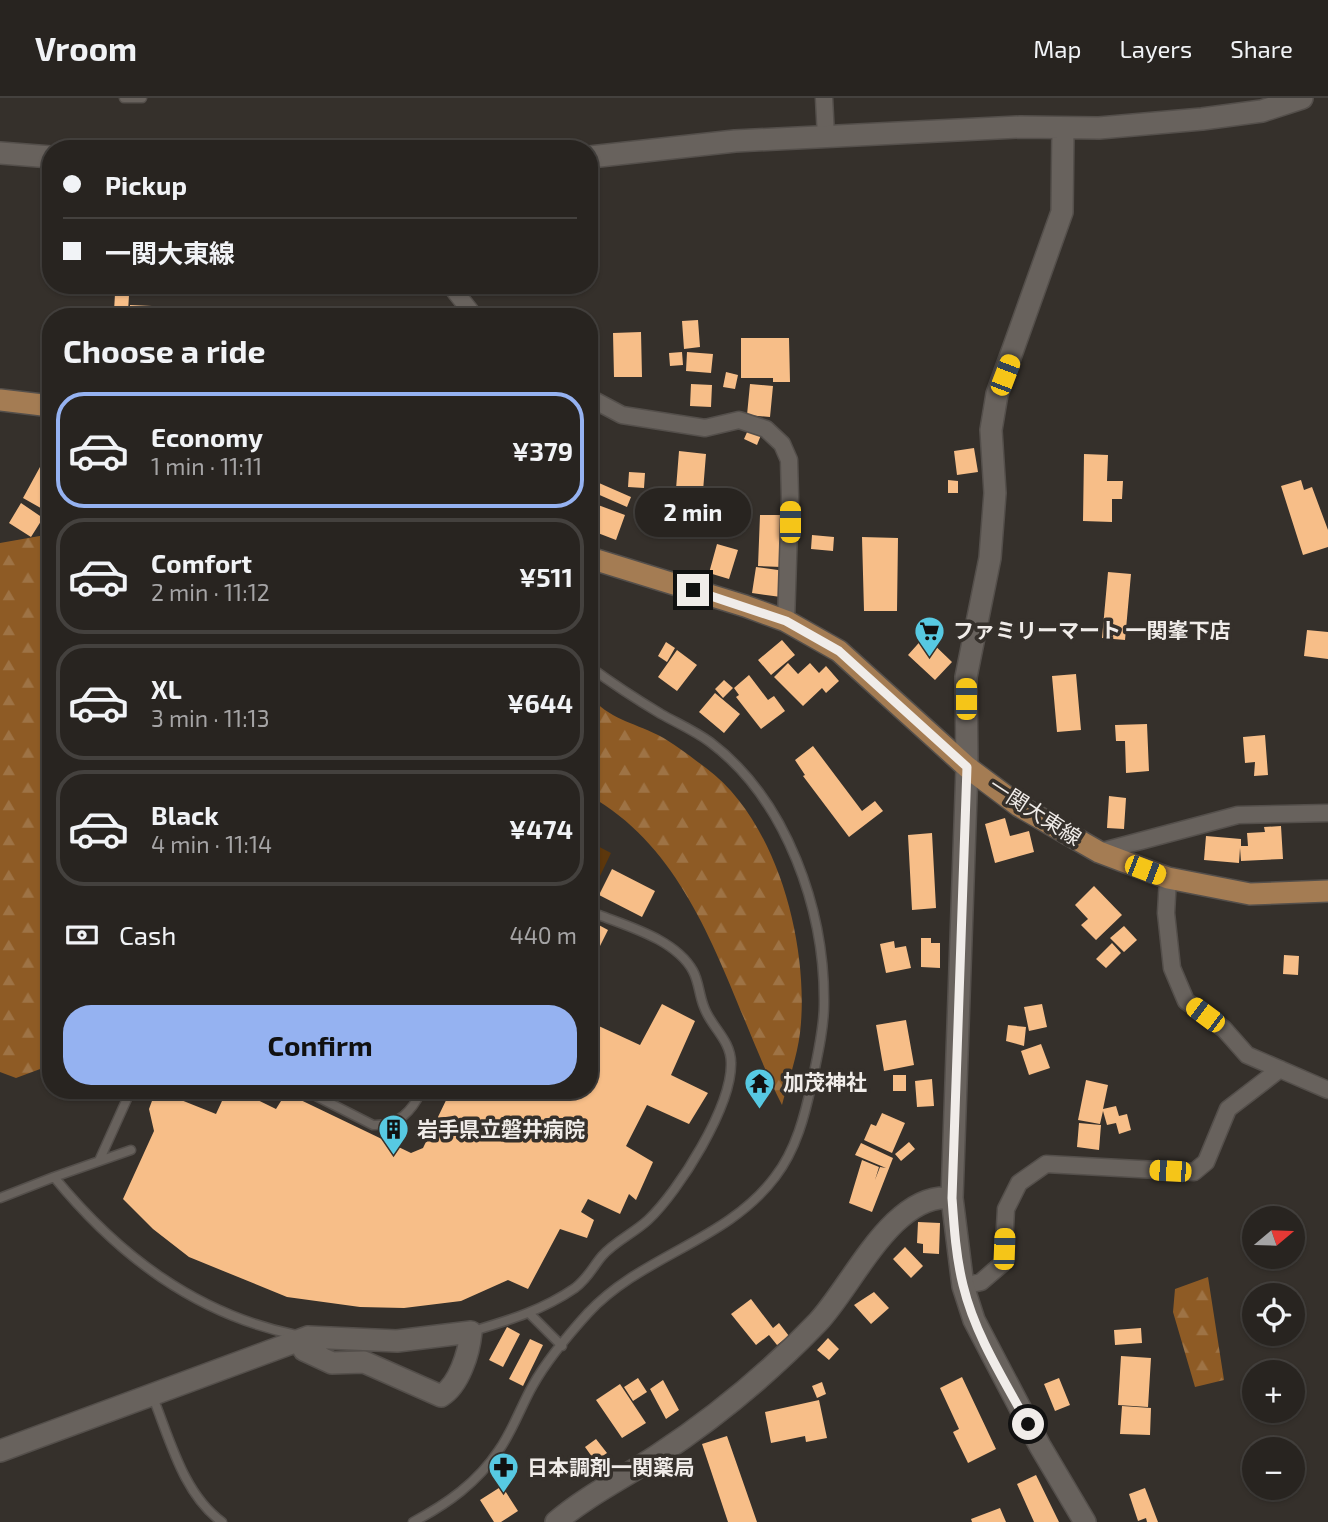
<!DOCTYPE html>
<html lang="en">
<head>
<meta charset="utf-8">
<style>
  body { margin:0; font-family:"Exo 2","Noto Sans JP",sans-serif; background:#34302d; color:#f1f3f6; height:100vh; display:flex; flex-direction:column; font-size:26px; white-space:nowrap }
  * { box-sizing:border-box; margin:0 }
  p { font-size:23px; color:#a5a4a5 }
  .icon { flex:none; width:38px; height:38px; fill:none; stroke:currentColor; stroke-width:2; stroke-linecap:round; stroke-linejoin:round }
  .map { position:relative; flex:1; overflow:hidden }
  .drawer { position:absolute; left:42px; top:210px; width:556px; height:791px; display:flex; flex-direction:column; background:#282420; border-radius:28px; box-shadow:0 2px 5px #0004,0 0 0 2px #44413e }
  .drawer>* { flex:none }
  .hud { position:absolute; left:42px; top:42px; width:556px; height:154px; border-radius:28px; box-shadow:0 2px 5px #0004,0 0 0 2px #44413e; display:grid; align-content:center; height:154px; padding:0 21px; background:#282420 }
  .needle { width:46px; rotate:71deg }
  .buttons { position:absolute; left:1242px; top:1108px; display:grid; gap:14px }
  .buttons a { display:grid; place-items:center; width:63px; height:63px; border-radius:50%; background:#282420; box-shadow:0 2px 5px #0004,0 0 0 2px #44413e; font-size:35px }
  .end { position:absolute; width:32px; height:32px; margin:-16px; border:9px solid #f0ece9; background:#111; box-shadow:0 0 0 4px #111 }
  .from { border-radius:50% }
  .bubble { position:absolute; height:49px; border-radius:24px; background:#282420; box-shadow:0 2px 5px #0004,0 0 0 2px #44413e; font-size:23px; font-weight:700; line-height:49px; text-align:center }
  .car { position:absolute; width:21px; height:42px; margin:-21px -10px; border-radius:9px; box-shadow:0 0 5px 2px #0007; background:linear-gradient(#f5c518 24%,#345 0 40%,#f5c518 0 76%,#345 0 86%,#f5c518 0) }
  .hud b { display:flex; align-items:center; gap:24px; height:66px; font-size:26px }
  .hud b+b { border-top:2px solid #44413e }
  .hud i { width:18px; height:18px; background:#f1f3f6 }
  ul { padding:0; list-style:none }
  li { display:flex; align-items:center; gap:21px; height:116px; margin:0 14px 10px; padding:0 7px; border:4px solid #44413e; border-radius:28px }
  li div { flex:1 }
  li b { display:block; font-size:26px }
  li em { font-style:normal; font-weight:700 }
  li.active { border-color:#95b2f1 }
  li>.icon { width:63px; height:63px; stroke-width:1.5 }
  h2 { padding:0 21px; font-size:32px; line-height:84px }
  .pay { display:flex; align-items:center; gap:18px; height:77px; padding:0 21px; font-size:26px }
  .pay p { margin-inline-start:auto }
  .action { display:flex; gap:14px; margin-top:auto; padding:14px 21px }
  .action a { flex:1; height:80px; border-radius:28px; background:#95b2f1; color:#111; font-size:28px; font-weight:700; line-height:80px; text-align:center }
  header { display:flex; align-items:center; gap:42px; box-sizing:border-box; height:98px; padding:0 35px; background:#282420; border-bottom:2px solid #44413e }
  header strong { font-size:33px }
  nav { display:flex; gap:38px; margin-inline-start:auto; font-size:24px }
  .map>svg:first-child { display:block }
  .forest { fill:url(#forest-firs) }
  .park { fill:#5c370c }
  .building { fill:#f7be88 }
  .lines { fill:none; stroke-linecap:round; stroke-linejoin:round }
  .lane-casing { stroke:#544f4b; stroke-width:11 }
  .street-casing { stroke:#544f4b; stroke-width:19 }
  .secondary-casing { stroke:#544f4b; stroke-width:24 }
  .primary-casing { stroke:#544f4b; stroke-width:24 }
  .lane { stroke:#68625d; stroke-width:8 }
  .street { stroke:#68625d; stroke-width:16 }
  .secondary { stroke:#68625d; stroke-width:21 }
  .primary { stroke:#a47c53; stroke-width:21 }
  .route { stroke:#f0ece9; stroke-width:9 }
  .labels { text-anchor:middle; stroke-width:7; stroke-linejoin:round; paint-order:stroke }
  .poi-label { font-size:21px; font-weight:bold; fill:#f0ece9; stroke:#35302b; text-anchor:start }
  .street-label { font-size:21px; fill:#f0ece9; stroke:#35302b }
</style>
</head>
<body>
<header>
<strong>Vroom</strong>
<nav><a>Map</a><a>Layers</a><a>Share</a></nav>
</header>
<div class="map">
<svg width="1328" height="1424" viewBox="0 0 1328 1424">
  <defs>
    <pattern id="forest-firs" width="22" height="20" patternUnits="userSpaceOnUse" patternTransform="scale(1.75)"><rect width="22" height="20" fill="#8e5b25"/><path d="M5 1l3.5 6h-7zM16 11l3.5 6h-7z" fill="#9e7345"/></pattern>
  </defs>
  <rect width="100%" height="100%" fill="#35302b"/>
  <path class="forest" d="M51,436V967L16,980L0,974V445Z
    M590,598C609,621 632,624 658,637C675,646 691,659 706,670C778,723 810,850 800,935C797,959 788,984 782,1007C728,900 701,761 590,698Z
    M1208,1179L1224,1282L1195,1289L1173,1214L1175,1191Z"/>
  <path class="park" d="M590,744L611,755L590,799Z"/>
  <path class="building" d="M115,196L129,197L128,214L114,213Z
    M130,207L152,208V219H130Z
    M698,222L700,249L684,251L682,223Z
    M641,234L642,279H614L613,235Z
    M741,240H789L790,284H773V280H741Z
    M682,254L683,267L670,268L669,255Z
    M687,254L713,256L711,275L686,273Z
    M726,274L738,277L735,291L723,289Z
    M691,286L712,287L711,309L690,308Z
    M750,286L773,288L770,319L747,317Z
    M748,332L761,337L757,347L744,341Z
    M974,350L978,374L957,377L954,353Z
    M679,353L706,356L703,393L676,391Z
    M1084,356L1108,357L1107,383H1123L1122,401H1112V424L1083,423Z
    M46,358L51,361V405L46,413L23,400Z
    M629,374L645,375L644,390L628,389Z
    M948,382L958,383V395H948Z
    M1301,382L1304,392L1312,389L1328,432V449L1303,457L1281,388Z
    M599,385L631,399L627,409L595,395Z
    M590,404L625,417L616,442L590,432Z
    M21,405L43,420L31,439L9,425Z
    M760,417H784L782,469L758,468Z
    M812,437L834,439L833,453L811,451Z
    M862,439L898,440L897,513H864Z
    M717,446L738,452L729,481L709,475Z
    M756,469L785,473L781,499L752,495Z
    M1108,474L1131,476L1125,542L1102,540Z
    M1307,532L1328,534V561L1304,558Z
    M925,538L952,564L935,582L908,557Z
    M782,542L795,557L771,577L758,562Z
    M666,544L675,550L667,564L658,558Z
    M677,552L697,567L677,593L658,579Z
    M788,565L798,576L810,565L819,575L826,568L839,583L826,595L822,590L803,608L774,579Z
    M1076,576L1081,632L1057,634L1052,578Z
    M749,577L768,602L774,598L785,613L761,631L736,599L739,597L734,590Z
    M724,582L733,590L723,600L715,591Z
    M715,595L740,616L724,635L699,614Z
    M1147,626L1149,673L1126,675L1125,643H1116L1115,627Z
    M1265,637L1268,677L1254,678L1255,664L1245,665L1243,639Z
    M813,648L862,713L875,703L883,713L849,739L803,678L805,677L795,662Z
    M1109,698L1126,700L1124,731L1107,730Z
    M1005,720L1010,738L1029,733L1034,754L995,765L985,726Z
    M1281,728L1283,761L1241,763L1240,750L1239,765L1204,762L1206,738L1241,741V748H1248L1247,735L1265,734L1264,729Z
    M932,735L936,810L912,812L908,737Z
    M612,771L655,793L642,819L599,797Z
    M1094,788L1122,817L1096,842L1081,827L1088,821L1075,807Z
    M595,825L608,832L599,850L590,846Z
    M1124,828L1137,842L1124,854L1110,840Z
    M921,840H931V845H940V870L921,869Z
    M894,843L895,850L906,848L911,870L886,875L880,846Z
    M1112,845L1121,855L1106,870L1096,861Z
    M1284,857L1299,858L1298,877L1283,876Z
    M662,906L695,923L671,977L708,995L689,1026L647,1007L626,1048L653,1064L636,1102L629,1096L620,1116L588,1101L581,1114L594,1122L587,1140L560,1131L528,1191L508,1182L461,1203L404,1210L360,1209L287,1199L189,1159L153,1131L123,1101L154,1033L149,1011L156,992L216,1016L227,992H237L276,1011L286,995L411,1055L423,1050L451,992H590V924L640,947Z
    M1042,906L1047,929L1029,933L1024,909Z
    M906,922L914,967L884,973L876,927Z
    M1008,927L1026,929L1024,948L1006,943Z
    M1041,946L1050,970L1029,977L1021,953Z
    M893,977H906V993H893Z
    M932,981L934,1008L917,1009L915,983Z
    M1086,982L1108,987L1103,1011L1116,1008L1119,1018L1127,1016L1131,1032L1119,1036L1116,1025L1107,1027L1103,1013L1100,1026L1078,1022Z
    M882,1015L905,1025L892,1055L864,1042L871,1026L876,1028Z
    M1079,1025L1101,1027L1099,1052L1077,1049Z
    M909,1044L915,1051L901,1063L895,1056Z
    M861,1045L893,1060L872,1114L849,1105L862,1062L879,1069L875,1082L880,1069L886,1070L855,1057Z
    M918,1124L940,1125L939,1156L923,1155V1146L917,1145Z
    M905,1149L923,1168L911,1180L893,1161Z
    M874,1194L889,1210L871,1226L854,1207Z
    M751,1201L773,1230L779,1225L789,1238L777,1247L769,1237L756,1247L731,1216Z
    M507,1229L520,1236L503,1269L489,1262Z
    M1141,1230L1142,1245L1115,1247L1114,1232Z
    M828,1240L839,1251L829,1262L817,1252Z
    M530,1241L543,1247L523,1288L509,1281Z
    M1121,1258L1151,1260L1148,1309L1118,1307Z
    M962,1279L996,1351L968,1365L953,1334L959,1331L940,1290Z
    M638,1280L647,1294L633,1303L624,1289Z
    M1059,1280L1070,1307L1055,1313L1044,1286Z
    M663,1282L679,1312L666,1321L650,1291Z
    M822,1284L826,1296L817,1300L812,1288Z
    M620,1286L646,1325L622,1340L596,1302Z
    M819,1302L827,1340L806,1344L805,1338L771,1345L765,1314Z
    M1122,1308L1151,1310L1150,1337L1120,1336Z
    M727,1338L757,1424H728L702,1346Z
    M596,1341L607,1355L595,1363L585,1349Z
    M1036,1377L1059,1424H1034L1017,1386Z
    M502,1388L518,1413L501,1424H494L480,1402Z
    M1145,1390L1158,1424H1147L1146,1420L1138,1423L1129,1396Z
    M1000,1410L1006,1424H972L971,1421Z"/>
  <g class="lines">
    <defs>
      <path id="lane" d="M124,0H142
        M304,992L373,1027C399,1028 412,1013 422,992
        M99,1063L131,992
        M54,1079L131,1052
        M0,1100L54,1079C118,1157 195,1216 296,1237
        M530,1216L562,1248
        M473,1233C510,1222 543,1212 575,1190C588,1180 592,1170 602,1158C614,1144 634,1135 648,1122C679,1093 732,1008 731,965C731,942 711,929 704,909C699,897 699,884 693,873C676,842 630,829 599,817H590
        M152,1297C170,1341 183,1396 222,1424
        M413,1424C447,1406 477,1385 499,1352C513,1332 521,1308 533,1287C547,1262 569,1236 588,1215C642,1157 727,1143 775,1079C796,1052 805,1017 812,984C817,960 824,931 824,906C825,812 787,702 710,644C695,633 677,625 661,616C636,601 613,586 590,569"/>
      <path id="street" d="M824,0L826,39
        M450,187L475,219
        M590,300L622,317L705,330L739,322L766,331L782,346L789,362L790,399L786,523
        M1099,754L1238,717L1328,715
        M1168,780L1166,815L1172,870L1186,903L1224,931L1247,957L1328,992
        M963,1188L981,1184L1003,1165L1006,1111L1019,1085L1046,1066L1194,1074L1206,1064L1228,1011L1280,971"/>
      <path id="secondary" d="M1063,30L1062,114L997,296L991,332L995,395L990,460L966,579L967,669L952,1100L963,1188L974,1222L1040,1348L1085,1424
        M0,55L51,59
        M590,59L735,43L1020,29L1099,30L1202,21L1262,13L1302,0
        M0,1353L308,1239L397,1243L471,1234C469,1255 459,1287 441,1298L364,1264L332,1265L304,1252L308,1239
        M556,1424C586,1398 625,1379 658,1357C716,1319 770,1274 818,1224C853,1187 893,1093 952,1100"/>
      <path id="primary" d="M0,302L51,308
        M590,460L745,508L786,523L839,553L967,669L1019,708L1099,754L1168,780L1250,796L1328,793"/>
    </defs>
    <use href="#lane" class="lane-casing"/>
    <use href="#street" class="street-casing"/>
    <use href="#secondary" class="secondary-casing"/>
    <use href="#primary" class="primary-casing"/>
    <use href="#lane" class="lane"/>
    <use href="#street" class="street"/>
    <use href="#secondary" class="secondary"/>
    <use href="#primary" class="primary"/>
  </g>
  <g class="lines">
    <path class="route" d="M693,492L786,523L839,553L967,669L952,1100C954,1129 956,1159 963,1187C975,1237 1004,1282 1028,1326"/>
  </g>
  <defs>
    <symbol id="supermarket-pin" viewBox="-11 -11 22 30"><path d="M0 17L-7.5 6A9.5 9.5 0 1 1 7.5 6Z" fill="#57c9e2" stroke="#35302b"/><path d="M-6-5.5h2.5l.6 2H6L4.5 2H-2.5L-4.4-4H-6ZM-1.5 3.2a1.3 1.3 0 1 0 .1 0ZM3 3.2a1.3 1.3 0 1 0 .1 0Z" fill="#111"/></symbol>
    <symbol id="temple-pin" viewBox="-11 -11 22 30"><path d="M0 17L-7.5 6A9.5 9.5 0 1 1 7.5 6Z" fill="#57c9e2" stroke="#35302b"/><path d="M0-6L5-2H3V0L6.5 2.5H4V6H1.5V3h-3V6H-4V2.5H-6.5L-3 0V-2H-5Z" fill="#111"/></symbol>
    <symbol id="building-pin" viewBox="-11 -11 22 30"><path d="M0 17L-7.5 6A9.5 9.5 0 1 1 7.5 6Z" fill="#57c9e2" stroke="#35302b"/><path d="M-4-6H4V6H1V3H-1V6H-4ZM-2.5-4.3h1.7v1.8h-1.7ZM.8-4.3h1.7v1.8H.8ZM-2.5-1h1.7V.8h-1.7ZM.8-1h1.7V.8H.8Z" fill="#111"/></symbol>
    <symbol id="pharmacy-pin" viewBox="-11 -11 22 30"><path d="M0 17L-7.5 6A9.5 9.5 0 1 1 7.5 6Z" fill="#57c9e2" stroke="#35302b"/><path d="M-2-6h4v4h4v4h-4v4h-4v-4h-4v-4h4Z" fill="#111"/></symbol>
  </defs>
  <g fill-rule="evenodd">
    <use href="#supermarket-pin" x="912" y="516" width="35" height="47"/>
    <use href="#temple-pin" x="742" y="968" width="35" height="47"/>
    <use href="#building-pin" x="376" y="1014" width="35" height="47"/>
    <use href="#pharmacy-pin" x="486" y="1352" width="35" height="47"/>
  </g>
  <g class="labels">
    <g class="poi-label">
      <text x="953" y="540">ファミリーマート 一関峯下店</text>
      <text x="783" y="992">加茂神社</text>
      <text x="417" y="1039">岩手県立磐井病院</text>
      <text x="527" y="1377">日本調剤一関薬局</text>
    </g>
    <g class="street-label">
      <text transform="translate(1035 714) rotate(33)" y="7">一関大東線</text>
    </g>
  </g>
</svg>
<div class="buttons">
<a><svg class="needle" viewBox="-14 -14 28 28"><path d="M0-13l5 13h-10z" fill="#e53935"/><path d="M0 13l5-13h-10z" fill="#a5a4a5"/></svg></a>
<a><svg class="icon" aria-label="locate" viewBox="0 0 24 24"><circle cx="12" cy="12" r="6"/><path d="M12 2v4M12 18v4M2 12h4M18 12h4"/></svg></a>
<a>+</a>
<a>−</a>
</div>
<i class="end from" style="left:1028px;top:1326px"></i>
<i class="end" style="left:693px;top:492px"></i>
<div class="bubble" style="left:635px;top:390px;width:116px">2 min</div>
<i class="car" style="left:1005px;top:277px;rotate:21deg"></i>
<i class="car" style="left:790px;top:424px;rotate:0deg"></i>
<i class="car" style="left:966px;top:601px;rotate:0deg"></i>
<i class="car" style="left:1145px;top:772px;rotate:111deg"></i>
<i class="car" style="left:1205px;top:917px;rotate:307deg"></i>
<i class="car" style="left:1170px;top:1073px;rotate:273deg"></i>
<i class="car" style="left:1004px;top:1151px;rotate:2deg"></i>
<div class="hud">
<b><i class="from"></i>Pickup</b>
<b><i></i>一関大東線</b>
</div>
<section class="drawer">
<h2>Choose a ride</h2>
<ul>
<li class="active"><svg class="icon" aria-label="car" viewBox="0 0 24 24"><path d="M5 17H2v-5l4-1 3-4h7l3 4 3 1v5h-3M9 17h6M6 11h13"/><circle cx="7" cy="17" r="2"/><circle cx="17" cy="17" r="2"/></svg><div><b>Economy</b><p>1 min · 11:11</p></div><em>¥379</em></li>
<li><svg class="icon" aria-label="car" viewBox="0 0 24 24"><path d="M5 17H2v-5l4-1 3-4h7l3 4 3 1v5h-3M9 17h6M6 11h13"/><circle cx="7" cy="17" r="2"/><circle cx="17" cy="17" r="2"/></svg><div><b>Comfort</b><p>2 min · 11:12</p></div><em>¥511</em></li>
<li><svg class="icon" aria-label="car" viewBox="0 0 24 24"><path d="M5 17H2v-5l4-1 3-4h7l3 4 3 1v5h-3M9 17h6M6 11h13"/><circle cx="7" cy="17" r="2"/><circle cx="17" cy="17" r="2"/></svg><div><b>XL</b><p>3 min · 11:13</p></div><em>¥644</em></li>
<li><svg class="icon" aria-label="car" viewBox="0 0 24 24"><path d="M5 17H2v-5l4-1 3-4h7l3 4 3 1v5h-3M9 17h6M6 11h13"/><circle cx="7" cy="17" r="2"/><circle cx="17" cy="17" r="2"/></svg><div><b>Black</b><p>4 min · 11:14</p></div><em>¥474</em></li>
</ul>
<div class="pay"><svg class="icon" aria-label="cash" viewBox="0 0 24 24"><path d="M3 7h18v10H3z"/><circle cx="12" cy="12" r="2"/></svg>Cash<p>440 m</p></div>
<div class="action"><a>Confirm</a></div>
</section>
</div>
</body>
</html>
